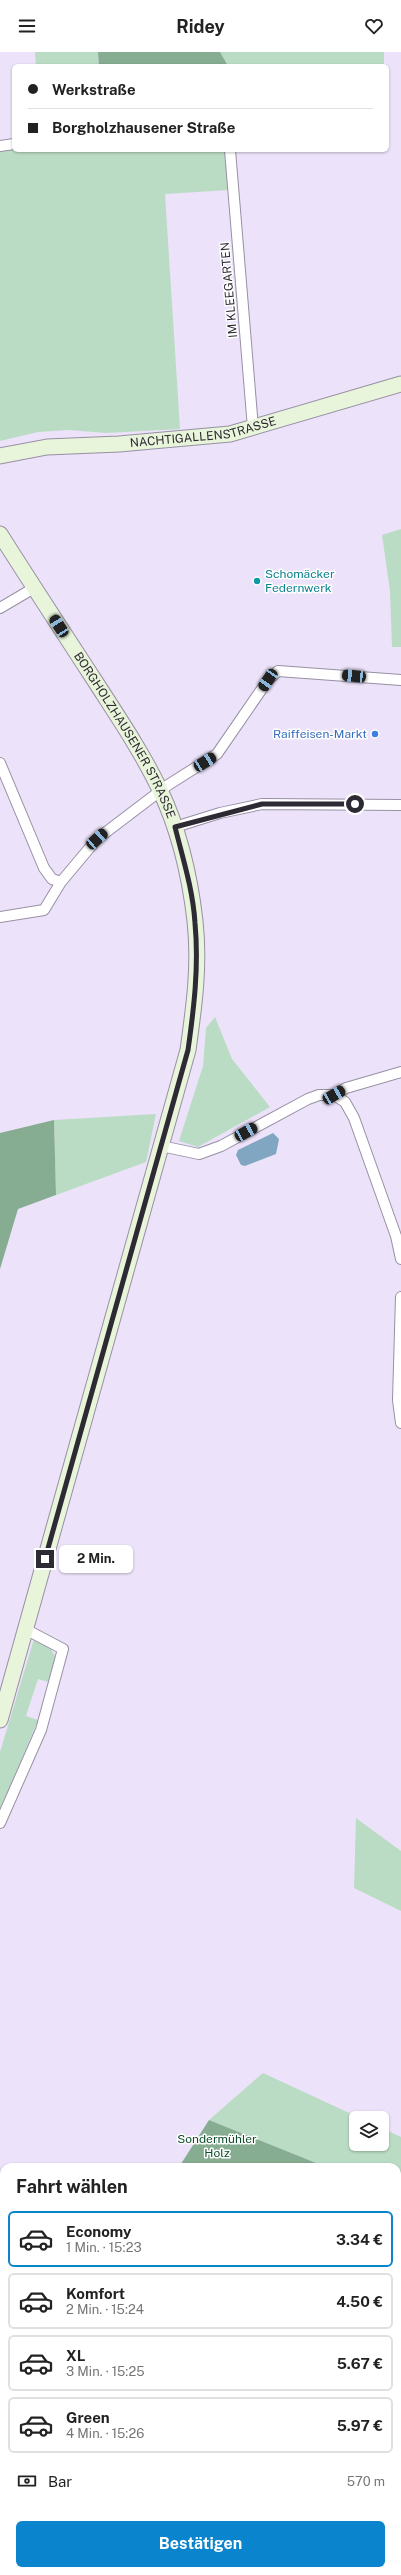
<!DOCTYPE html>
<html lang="de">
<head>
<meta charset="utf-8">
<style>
  body { margin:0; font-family:"Public Sans",sans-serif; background:#f2f2f2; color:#222; height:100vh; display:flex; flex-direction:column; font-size:15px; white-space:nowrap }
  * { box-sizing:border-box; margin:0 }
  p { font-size:13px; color:#767676 }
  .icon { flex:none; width:22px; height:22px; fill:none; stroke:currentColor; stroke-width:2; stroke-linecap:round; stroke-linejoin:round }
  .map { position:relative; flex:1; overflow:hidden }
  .sheet { position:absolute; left:0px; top:2111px; width:401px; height:412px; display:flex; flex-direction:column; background:#fff; border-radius:12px 12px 0 0; box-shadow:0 1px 3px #0004 }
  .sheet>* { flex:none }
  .banner { position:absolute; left:12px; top:12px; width:377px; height:88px; border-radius:6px; box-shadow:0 1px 3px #0004; display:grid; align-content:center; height:88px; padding:0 16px; background:#fff }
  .tools { position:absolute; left:349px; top:2059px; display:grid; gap:8px }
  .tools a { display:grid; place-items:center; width:40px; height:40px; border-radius:6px; background:#fff; box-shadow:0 1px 3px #0004; font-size:20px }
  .end { position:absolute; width:18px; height:18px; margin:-9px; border:5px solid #2e2a33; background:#fff; box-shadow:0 0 0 2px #fff }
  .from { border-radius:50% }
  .bubble { position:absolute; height:28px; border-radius:6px; background:#fff; box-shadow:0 1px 3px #0004; font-size:13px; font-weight:700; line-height:28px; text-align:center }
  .car { position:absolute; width:12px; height:24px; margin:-12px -6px; border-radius:5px; box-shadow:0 0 3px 1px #0007; background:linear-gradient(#222 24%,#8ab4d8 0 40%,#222 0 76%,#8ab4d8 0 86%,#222 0) }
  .banner b { display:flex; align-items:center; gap:14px; height:38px; font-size:15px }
  .banner b+b { border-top:1px solid #e0e0e0 }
  .banner i { width:10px; height:10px; background:#222 }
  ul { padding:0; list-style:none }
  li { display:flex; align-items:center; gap:12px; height:56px; margin:0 8px 6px; padding:0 8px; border:2px solid #e0e0e0; border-radius:6px }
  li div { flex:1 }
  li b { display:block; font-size:15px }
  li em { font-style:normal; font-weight:700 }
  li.active { border-color:#0a84cd }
  li>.icon { width:36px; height:36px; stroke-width:1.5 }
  h2 { padding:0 16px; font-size:18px; line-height:48px }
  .pay { display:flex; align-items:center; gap:10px; height:44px; padding:0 16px; font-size:15px }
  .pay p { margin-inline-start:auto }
  .action { display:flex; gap:8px; margin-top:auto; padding:8px 16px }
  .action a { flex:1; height:46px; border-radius:6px; background:#0a84cd; color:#fff; font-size:16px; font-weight:700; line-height:46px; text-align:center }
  header { display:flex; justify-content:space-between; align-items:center; height:52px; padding:0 16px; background:#fff; font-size:18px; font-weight:700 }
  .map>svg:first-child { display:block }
  .green { fill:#bbdcc4 }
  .forest { fill:#86ac91 }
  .water { fill:#80a6c1 }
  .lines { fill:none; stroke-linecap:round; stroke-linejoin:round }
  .street-casing { stroke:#9890a4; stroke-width:12 }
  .secondary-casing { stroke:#9890a4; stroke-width:17 }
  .street { stroke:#fff; stroke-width:10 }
  .secondary { stroke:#e8f5da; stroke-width:15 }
  .route { stroke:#2e2a33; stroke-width:5 }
  .culture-dot { fill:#0f9aa8; stroke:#fff; stroke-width:1.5 }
  .shop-dot { fill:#3f7fe0; stroke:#fff; stroke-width:1.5 }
  .labels { text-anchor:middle; stroke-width:3; stroke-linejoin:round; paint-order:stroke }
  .street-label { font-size:12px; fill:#2e2a33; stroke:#fff }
  .culture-label { font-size:12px; fill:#0d838f; stroke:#fff; text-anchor:start }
  .shop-label { font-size:12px; fill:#366cbe; stroke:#fff; text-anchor:end }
  .park-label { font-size:12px; fill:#0d4e2b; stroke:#fff }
</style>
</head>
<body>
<header><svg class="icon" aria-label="menu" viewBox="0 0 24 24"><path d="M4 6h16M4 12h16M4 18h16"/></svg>Ridey<svg class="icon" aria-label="heart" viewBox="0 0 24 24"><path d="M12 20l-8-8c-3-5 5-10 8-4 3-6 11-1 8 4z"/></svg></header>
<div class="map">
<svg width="401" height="2523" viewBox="0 0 401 2523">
  <rect width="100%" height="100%" fill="#ece2f9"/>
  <path class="green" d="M35,0H98L99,14H36Z
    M220,0H384V14H228Z
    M14,96L225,98L229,138L165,142L180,377L106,381L69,378L38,380L0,389V98Z
    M401,477V595H392L390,539L382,483Z
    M215,965L232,1007L270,1055L198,1095L179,1089L203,1014L206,976Z
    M156,1062L146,1110L56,1143L54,1068Z
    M34,1587L48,1592L56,1606L49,1630L38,1627L26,1664L38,1668L0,1759V1700Z
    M356,1766L401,1799V1859L354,1836Z
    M263,2021L360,2066H356V2092H382V2076L401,2085V2148L397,2146V2115H326L209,2068Z"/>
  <path class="forest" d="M98,0H220L228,14H99Z
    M54,1068L56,1143L18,1157L0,1217V1081Z
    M209,2068L326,2115H179Z
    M0,2152L4,2154V2298L0,2297Z
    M397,2306L401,2308V2523H102L82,2519H397Z"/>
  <path class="water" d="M273,1081L279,1087L276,1102L245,1114L241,1113L236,1103L238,1098Z"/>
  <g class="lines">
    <defs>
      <path id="street" d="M0,94L14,92
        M230,98L253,376
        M0,556L34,536
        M0,711L44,816L52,827L61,830
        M175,775L220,761L262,752L401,753
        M0,865L44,858L61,830L97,787L168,733L217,702L268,628L278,619L401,628
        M334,1043L345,1050L354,1066L396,1184L401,1207
        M161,1094L199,1102L221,1094L308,1047L319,1043H334L346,1036L401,1020
        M401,1245L398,1348L401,1371
        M0,1771L41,1678L63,1597L25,1577"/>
      <g id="secondary">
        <path id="s1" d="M0,404L47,395L119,392L230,382L401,332"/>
        <path id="s2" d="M0,482C31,531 63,580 95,629C118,665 142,700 160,738C179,778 190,825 195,869C200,913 194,955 188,998L0,1668"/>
      </g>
    </defs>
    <use href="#street" class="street-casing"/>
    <use href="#secondary" class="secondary-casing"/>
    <use href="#street" class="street"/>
    <use href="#secondary" class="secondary"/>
  </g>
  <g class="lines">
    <path class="route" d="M45,1507L188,998C194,956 199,914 195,871C193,838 183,807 175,775L262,752H355"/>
  </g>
  <circle class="culture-dot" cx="257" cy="529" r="4"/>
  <circle class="shop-dot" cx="375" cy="682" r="4"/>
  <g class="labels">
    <g class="street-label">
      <text transform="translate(229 238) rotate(-95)" y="4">IM KLEEGARTEN</text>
      <text dy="4" stroke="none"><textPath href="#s1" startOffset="205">NACHTIGALLENSTRASSE</textPath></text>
      <text dy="4" stroke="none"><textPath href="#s2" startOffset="237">BORGHOLZHAUSENER STRASSE</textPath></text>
    </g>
    <g class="culture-label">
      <text x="265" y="526">Schomäcker<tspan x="265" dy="14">Federnwerk</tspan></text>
    </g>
    <g class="shop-label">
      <text x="367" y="686">Raiffeisen-Markt</text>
    </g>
    <g class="park-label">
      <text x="217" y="2091">Sondermühler<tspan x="217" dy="14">Holz</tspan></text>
    </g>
  </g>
</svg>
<div class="tools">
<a><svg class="icon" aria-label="layers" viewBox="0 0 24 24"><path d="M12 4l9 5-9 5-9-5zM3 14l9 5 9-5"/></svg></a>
</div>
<i class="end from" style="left:355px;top:752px"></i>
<i class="end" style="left:45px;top:1507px"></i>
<div class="bubble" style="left:59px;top:1493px;width:74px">2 Min.</div>
<i class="car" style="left:59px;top:574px;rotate:327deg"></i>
<i class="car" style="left:354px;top:624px;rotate:275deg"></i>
<i class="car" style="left:268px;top:628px;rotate:214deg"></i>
<i class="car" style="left:205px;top:710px;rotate:58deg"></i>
<i class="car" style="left:97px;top:787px;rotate:48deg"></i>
<i class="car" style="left:334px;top:1043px;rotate:60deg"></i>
<i class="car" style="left:246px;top:1080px;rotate:61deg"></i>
<div class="banner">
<b><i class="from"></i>Werkstraße</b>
<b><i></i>Borgholzhausener Straße</b>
</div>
<section class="sheet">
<h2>Fahrt wählen</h2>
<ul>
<li class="active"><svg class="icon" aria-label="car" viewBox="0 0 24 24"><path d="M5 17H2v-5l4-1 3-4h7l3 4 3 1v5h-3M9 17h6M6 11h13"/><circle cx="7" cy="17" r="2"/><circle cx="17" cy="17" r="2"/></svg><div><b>Economy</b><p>1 Min. · 15:23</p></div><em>3.34 €</em></li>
<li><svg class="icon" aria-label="car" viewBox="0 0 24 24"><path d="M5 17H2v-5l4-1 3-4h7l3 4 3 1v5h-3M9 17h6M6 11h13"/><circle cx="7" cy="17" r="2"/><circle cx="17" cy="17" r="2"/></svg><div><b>Komfort</b><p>2 Min. · 15:24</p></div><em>4.50 €</em></li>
<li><svg class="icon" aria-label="car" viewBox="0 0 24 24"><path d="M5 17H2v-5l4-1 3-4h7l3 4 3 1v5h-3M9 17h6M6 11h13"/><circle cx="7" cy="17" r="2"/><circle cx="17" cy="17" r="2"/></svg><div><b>XL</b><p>3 Min. · 15:25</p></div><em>5.67 €</em></li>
<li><svg class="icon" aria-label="car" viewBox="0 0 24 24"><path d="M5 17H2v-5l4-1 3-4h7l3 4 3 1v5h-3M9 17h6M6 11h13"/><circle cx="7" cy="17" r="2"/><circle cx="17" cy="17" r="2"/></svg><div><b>Green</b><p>4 Min. · 15:26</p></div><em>5.97 €</em></li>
</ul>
<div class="pay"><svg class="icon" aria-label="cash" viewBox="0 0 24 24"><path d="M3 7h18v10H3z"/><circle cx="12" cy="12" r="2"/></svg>Bar<p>570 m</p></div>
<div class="action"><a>Bestätigen</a></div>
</section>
</div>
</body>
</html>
